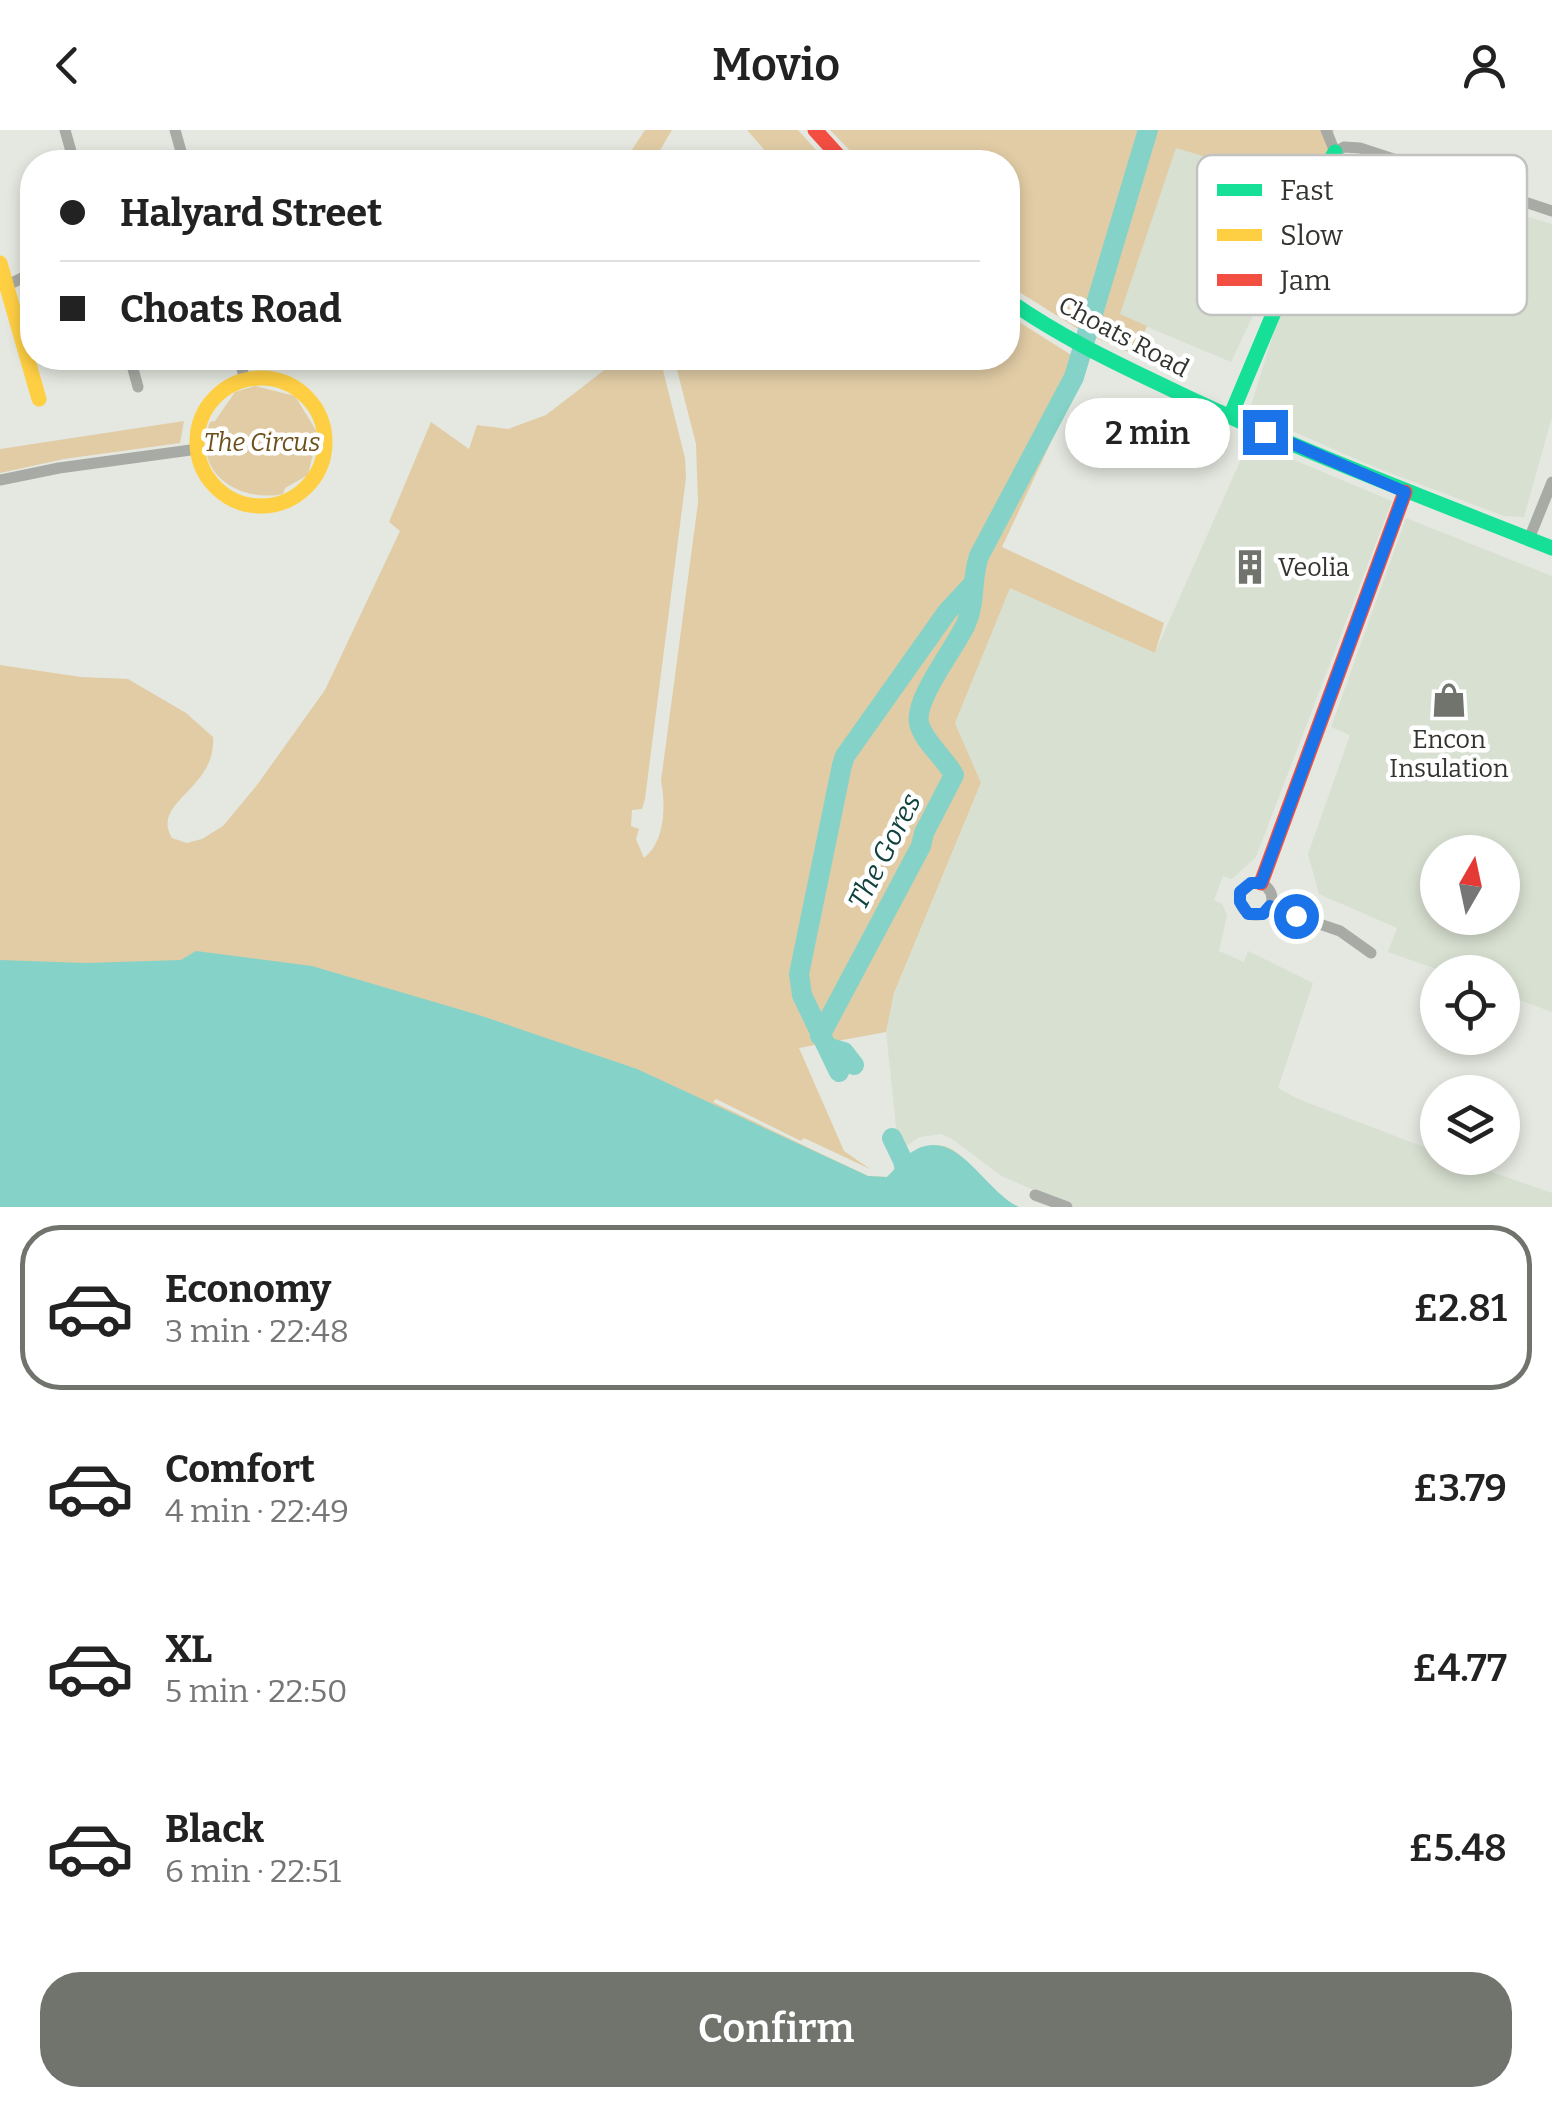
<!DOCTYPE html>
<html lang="en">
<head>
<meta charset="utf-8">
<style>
  body { margin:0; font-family:Bitter,serif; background:#f2f2f2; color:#222; height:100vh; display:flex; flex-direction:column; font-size:38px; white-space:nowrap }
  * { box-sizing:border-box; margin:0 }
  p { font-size:32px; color:#767676 }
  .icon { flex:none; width:55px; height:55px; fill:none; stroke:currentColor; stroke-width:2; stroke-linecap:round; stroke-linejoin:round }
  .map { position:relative; height:1077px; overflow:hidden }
  .sheet { display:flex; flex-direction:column; background:#fff; flex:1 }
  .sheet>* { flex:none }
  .banner { position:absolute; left:20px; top:20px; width:1000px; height:220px; border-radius:40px; box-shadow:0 5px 15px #0003; display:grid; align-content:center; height:220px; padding:0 40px; background:#fff }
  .needle { width:65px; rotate:9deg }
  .fabs { position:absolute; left:1420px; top:705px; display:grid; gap:20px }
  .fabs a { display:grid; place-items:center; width:100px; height:100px; border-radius:50%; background:#fff; box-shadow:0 5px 15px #0003; font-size:50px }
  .end { position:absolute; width:45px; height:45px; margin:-22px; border:12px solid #1a73e8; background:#fff; box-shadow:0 0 0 5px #fff }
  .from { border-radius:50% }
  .bubble { position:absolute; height:70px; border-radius:35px; background:#fff; box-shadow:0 5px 15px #0003; font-size:32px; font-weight:600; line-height:70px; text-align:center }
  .banner b { display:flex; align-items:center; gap:35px; height:95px; font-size:38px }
  .banner b+b { border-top:2px solid #e0e0e0 }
  .banner i { width:25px; height:25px; background:#222 }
  ul { padding:18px 0 0; list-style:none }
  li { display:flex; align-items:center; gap:30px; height:165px; margin:0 20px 15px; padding:0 20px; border:5px solid transparent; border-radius:40px }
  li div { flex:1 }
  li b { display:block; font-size:38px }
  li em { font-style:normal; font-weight:600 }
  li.selected { border-color:#70746d }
  li>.icon { width:90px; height:90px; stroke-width:1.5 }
  .button { display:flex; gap:20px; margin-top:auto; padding:20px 40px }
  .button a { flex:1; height:115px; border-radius:40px; background:#70746d; color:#fff; font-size:40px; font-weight:600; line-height:115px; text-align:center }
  header { display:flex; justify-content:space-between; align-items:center; height:130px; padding:0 40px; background:#fff; font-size:45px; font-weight:600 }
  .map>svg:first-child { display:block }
  .built { fill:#d8e0d1; fill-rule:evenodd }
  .green { fill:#e1cca5 }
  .water { fill:#85d3c8 }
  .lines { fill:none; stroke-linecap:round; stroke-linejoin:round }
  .river { stroke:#85d3c8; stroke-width:20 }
  .street { stroke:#a8aaa5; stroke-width:11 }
  .fast { stroke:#16e098; stroke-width:15 }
  .slow { stroke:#ffcf43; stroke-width:15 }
  .jam { stroke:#f24e42; stroke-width:15 }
  .route { stroke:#1a73e8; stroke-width:12 }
  .labels { text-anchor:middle; stroke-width:9; stroke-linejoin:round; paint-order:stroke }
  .street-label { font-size:25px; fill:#32352f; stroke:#fff }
  .park-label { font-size:25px; font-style:italic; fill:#6d4f1a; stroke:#fff }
  .poi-label { font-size:25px; fill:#32352f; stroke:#fff; text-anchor:start }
  .water-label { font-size:28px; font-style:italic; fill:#10423d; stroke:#fff }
  .key { fill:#fff; stroke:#c2c2c1; stroke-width:2.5 }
  .key-label { font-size:28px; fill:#32352f }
</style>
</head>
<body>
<header><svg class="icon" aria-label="back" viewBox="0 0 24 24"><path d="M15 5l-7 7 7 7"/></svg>Movio<svg class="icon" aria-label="person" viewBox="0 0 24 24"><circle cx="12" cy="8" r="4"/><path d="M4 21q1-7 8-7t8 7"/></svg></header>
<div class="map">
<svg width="1552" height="1077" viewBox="0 0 1552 1077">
  <rect width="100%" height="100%" fill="#e4e8e0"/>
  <path class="built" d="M1181,0L1292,53L1257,177L1231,232L1119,185Z
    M1326,34L1367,39L1552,94V287L1524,387L1504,386L1374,337L1249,282Z
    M1249,311L1392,371L1256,727L1232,749L1223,746L1214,770L1222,774L1227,785L1219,821L1244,832L1248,821L1313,853L1278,958L1298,969L1437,1022L1438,1028H1452L1552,1063V1077H1075L1003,1047L952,1009L941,1004L920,1007L904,1017L897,1006L886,902L894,863L981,654L955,593L1010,457L1155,523Z
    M1406,388L1552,446V882L1503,864L1502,842H1445L1388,822L1397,798L1319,764L1308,724L1350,605L1331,597ZM1438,722H1502V788H1438Z"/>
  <path class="green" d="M645,0H672L653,32H624Z
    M747,0H798L827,32H775Z
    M830,0H1334L1318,60L1176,18L1120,184L1147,196L1135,225L1083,202L1008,155V32H861Z
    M1008,185L1087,235L1002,417L1164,493L1155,523L1010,458L955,593L981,653L894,863L886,902L799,918L844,1021L870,1039L804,1008L801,1011L716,969L713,972L868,1046L887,1047C961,971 962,1053 1019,1077H0V535L81,547L128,549L186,583L213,607C217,659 150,672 172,708L187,713L202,709L223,696L257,655L325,560L400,401L389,392L431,292L469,319L477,295L508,299L546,285L620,228H660L685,328L686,348L645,669L642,679L632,680L631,696L639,699L636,709L644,728C665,712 666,675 661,651L698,373L696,314L674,228H1008Z
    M255,256L295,266L317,302L318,316L314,319L308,345L285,358L283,364C238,373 191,342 210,292L215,291L235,262Z
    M184,291L180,313L64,329L0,343V319Z"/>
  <path class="water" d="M196,821L312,836L482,886L637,939L868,1046L887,1047C894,1040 901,1031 909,1024C955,990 984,1062 1019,1077H0V830L86,833L181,830Z"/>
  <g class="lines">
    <path class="river" d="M820,906L921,716L924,703L954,645C945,628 923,611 919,593C914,569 955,518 966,494C976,472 971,449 979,426L1074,247L1148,0
      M827,917L844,922L854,935
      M839,942L802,865L799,844L842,635L845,626L947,482L972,455
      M892,1008L903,1031L913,1077"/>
    <path class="street" d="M65,0L74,32
      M175,0L184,32
      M1326,0L1335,22L1344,17L1360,18L1552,81
      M6,156L32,143
      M130,228L138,257
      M239,228L245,250
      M0,350L59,338L198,319
      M1529,409L1552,352
      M1240 769a16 16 0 1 1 32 0a16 16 0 1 1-32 0Z
      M1270,777L1340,801L1371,823
      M1035,1065L1067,1077"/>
    <path class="fast" d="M1008,170C1056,204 1109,230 1162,255C1289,317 1421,366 1552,418
      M1230,287L1277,175L1322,44L1335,22"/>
    <path class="slow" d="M0,133L39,269
      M197 312a64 64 0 1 1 128 0a64 64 0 1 1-128 0Z"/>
    <path class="jam" d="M815,0L844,32
      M1261,753L1405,362"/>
  </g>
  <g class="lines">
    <path class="route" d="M1265,302L1405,362L1261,753H1251L1240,762V772L1248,784H1263L1270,776L1296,786"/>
  </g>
  <defs>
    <symbol id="building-bare" viewBox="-9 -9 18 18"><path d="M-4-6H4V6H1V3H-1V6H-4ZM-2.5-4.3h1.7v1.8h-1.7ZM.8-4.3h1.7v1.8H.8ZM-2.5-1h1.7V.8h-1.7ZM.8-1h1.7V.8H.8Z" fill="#70746d" stroke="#fff" stroke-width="2.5" paint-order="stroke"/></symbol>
    <symbol id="shop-bare" viewBox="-9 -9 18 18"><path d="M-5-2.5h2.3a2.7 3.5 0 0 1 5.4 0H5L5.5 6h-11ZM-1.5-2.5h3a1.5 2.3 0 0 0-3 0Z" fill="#70746d" stroke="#fff" stroke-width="2.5" paint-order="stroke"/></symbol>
  </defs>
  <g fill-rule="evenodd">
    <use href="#building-bare" x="1225" y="412" width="50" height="50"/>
    <use href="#shop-bare" x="1424" y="545" width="50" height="50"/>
  </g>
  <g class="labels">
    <g class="street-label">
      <text transform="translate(1124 206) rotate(28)" y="9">Choats Road</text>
    </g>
    <g class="park-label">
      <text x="262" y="321">The Circus</text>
    </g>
    <g class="poi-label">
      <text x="1278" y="446">Veolia</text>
      <text x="1449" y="618" text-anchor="middle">Encon<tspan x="1449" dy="29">Insulation</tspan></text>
    </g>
    <g class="water-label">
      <text transform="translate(884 721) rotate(-63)" y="10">The Gores</text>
    </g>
  </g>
  <rect x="1197" y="25" width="330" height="160" rx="15" class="key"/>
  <rect x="1217" y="54" width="45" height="12" fill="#16e098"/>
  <rect x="1217" y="99" width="45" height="12" fill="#ffcf43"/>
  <rect x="1217" y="144" width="45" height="12" fill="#f24e42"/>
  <g class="key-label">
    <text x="1280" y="70">Fast</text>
    <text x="1280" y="115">Slow</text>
    <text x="1280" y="160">Jam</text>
  </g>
</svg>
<div class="fabs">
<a><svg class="needle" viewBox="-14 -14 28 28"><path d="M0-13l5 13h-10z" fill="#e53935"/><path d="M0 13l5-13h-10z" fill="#767676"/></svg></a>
<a><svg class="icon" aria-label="locate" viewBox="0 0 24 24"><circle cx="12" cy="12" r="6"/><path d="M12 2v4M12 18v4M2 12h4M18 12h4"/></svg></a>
<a><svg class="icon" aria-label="layers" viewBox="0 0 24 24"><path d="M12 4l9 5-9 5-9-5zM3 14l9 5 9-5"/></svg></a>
</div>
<i class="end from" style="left:1296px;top:786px"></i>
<i class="end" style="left:1265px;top:302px"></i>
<div class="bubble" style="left:1065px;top:268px;width:165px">2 min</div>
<div class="banner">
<b><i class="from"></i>Halyard Street</b>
<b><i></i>Choats Road</b>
</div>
</div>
<section class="sheet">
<ul>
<li class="selected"><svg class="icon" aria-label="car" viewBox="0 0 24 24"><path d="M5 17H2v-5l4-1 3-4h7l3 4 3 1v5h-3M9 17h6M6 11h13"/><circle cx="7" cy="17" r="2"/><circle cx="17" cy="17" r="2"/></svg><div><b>Economy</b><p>3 min · 22:48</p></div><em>£2.81</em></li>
<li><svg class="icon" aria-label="car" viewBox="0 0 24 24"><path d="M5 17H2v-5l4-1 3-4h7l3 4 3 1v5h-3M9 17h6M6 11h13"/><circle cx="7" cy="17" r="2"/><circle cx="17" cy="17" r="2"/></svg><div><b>Comfort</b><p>4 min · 22:49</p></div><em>£3.79</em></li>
<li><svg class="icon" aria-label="car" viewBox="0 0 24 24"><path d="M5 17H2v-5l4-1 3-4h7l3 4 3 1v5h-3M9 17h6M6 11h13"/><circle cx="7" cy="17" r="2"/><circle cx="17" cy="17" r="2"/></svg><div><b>XL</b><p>5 min · 22:50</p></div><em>£4.77</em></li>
<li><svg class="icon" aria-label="car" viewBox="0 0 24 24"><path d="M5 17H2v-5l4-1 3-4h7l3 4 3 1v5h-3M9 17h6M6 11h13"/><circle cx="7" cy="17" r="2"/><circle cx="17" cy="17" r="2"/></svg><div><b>Black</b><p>6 min · 22:51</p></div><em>£5.48</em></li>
</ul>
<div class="button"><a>Confirm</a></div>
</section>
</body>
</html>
